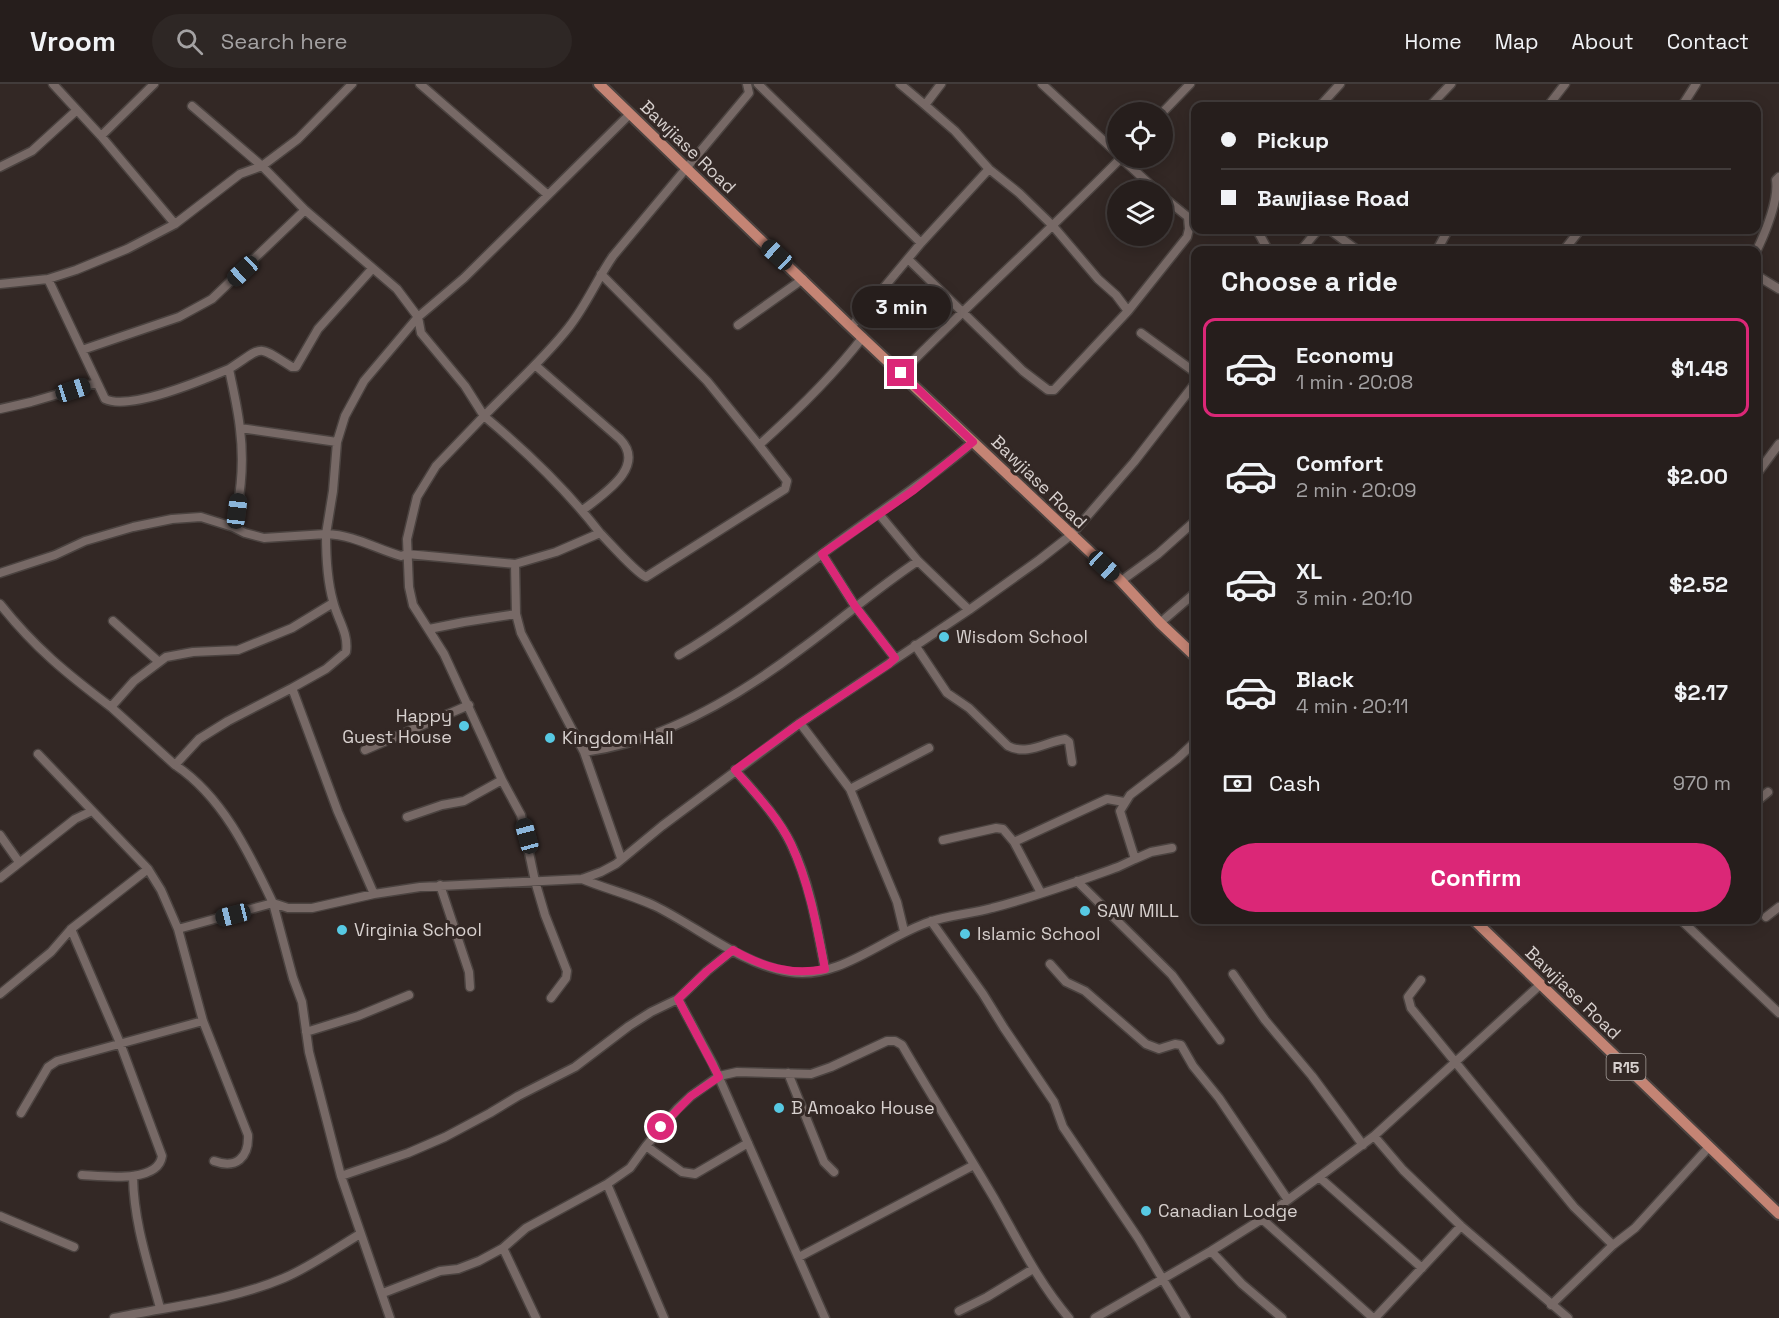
<!DOCTYPE html>
<html lang="en">
<head>
<meta charset="utf-8">
<style>
  body { margin:0; font-family:"Space Grotesk",sans-serif; background:#2e2725; color:#f1f3f6; height:100vh; display:flex; flex-direction:column; font-size:22px; white-space:nowrap }
  * { box-sizing:border-box; margin:0 }
  p { font-size:20px; color:#a4a2a3 }
  .icon { flex:none; width:33px; height:33px; fill:none; stroke:currentColor; stroke-width:2; stroke-linecap:round; stroke-linejoin:round }
  .map { position:relative; flex:1; overflow:hidden }
  .panel { position:absolute; left:1191px; top:162px; width:570px; height:678px; display:flex; flex-direction:column; background:#261e1c; border-radius:12px; box-shadow:0 3px 15px #0003,0 0 0 2px #423c3b }
  .panel>* { flex:none }
  .guide { position:absolute; left:1191px; top:18px; width:570px; height:132px; border-radius:12px; box-shadow:0 3px 15px #0003,0 0 0 2px #423c3b; display:grid; align-content:center; height:132px; padding:0 30px; background:#261e1c }
  .fabs { position:absolute; left:1107px; top:18px; display:grid; gap:12px }
  .fabs a { display:grid; place-items:center; width:66px; height:66px; border-radius:50%; background:#261e1c; box-shadow:0 3px 15px #0003,0 0 0 2px #423c3b; font-size:30px }
  .end { position:absolute; width:27px; height:27px; margin:-14px; border:8px solid #db2777; background:#fff; box-shadow:0 0 0 3px #fff }
  .from { border-radius:50% }
  .bubble { position:absolute; height:42px; border-radius:21px; background:#261e1c; box-shadow:0 3px 15px #0003,0 0 0 2px #423c3b; font-size:20px; font-weight:800; line-height:42px; text-align:center }
  .car { position:absolute; width:18px; height:36px; margin:-18px -9px; border-radius:8px; box-shadow:0 0 4px 2px #0007; background:linear-gradient(#222 24%,#8ab4d8 0 40%,#222 0 76%,#8ab4d8 0 86%,#222 0) }
  .guide b { display:flex; align-items:center; gap:21px; height:57px; font-size:22px }
  .guide b+b { border-top:2px solid #423c3b }
  .guide i { width:15px; height:15px; background:#f1f3f6 }
  ul { padding:0; list-style:none }
  li { display:flex; align-items:center; gap:18px; height:99px; margin:0 12px 9px; padding:0 18px; border:3px solid transparent; border-radius:12px }
  li div { flex:1 }
  li b { display:block; font-size:22px }
  li em { font-style:normal; font-weight:800 }
  li.current { border-color:#db2777 }
  li>.icon { width:54px; height:54px; stroke-width:1.5 }
  h2 { padding:0 30px; font-size:27px; line-height:72px }
  .pay { display:flex; align-items:center; gap:15px; height:66px; padding:0 30px; font-size:22px }
  .pay p { margin-inline-start:auto }
  .button { display:flex; gap:12px; margin-top:auto; padding:12px 30px }
  .button a { flex:1; height:69px; border-radius:36px; background:#db2777; color:#fff; font-size:24px; font-weight:800; line-height:69px; text-align:center }
  header { display:flex; align-items:center; gap:36px; box-sizing:border-box; height:84px; padding:0 30px; background:#261e1c; border-bottom:2px solid #423c3b }
  header strong { font-size:28px }
  nav { display:flex; gap:33px; margin-inline-start:auto; font-size:21px }
  .search { width:420px; height:54px; background:#2e2725; display:flex; align-items:center; gap:15px; box-sizing:border-box; padding:0 21px; border-radius:33px; color:#a4a2a3; font-size:22px }
  .map>svg:first-child { display:block }
  .lines { fill:none; stroke-linecap:round; stroke-linejoin:round }
  .minor-casing { stroke:#4b4340; stroke-width:11 }
  .major-casing { stroke:#4b4340; stroke-width:14 }
  .minor { stroke:#776966; stroke-width:8 }
  .major { stroke:#c48474; stroke-width:10 }
  .route { stroke:#db2777; stroke-width:8 }
  .poi-dot { fill:#57c9e3; stroke:#332825; stroke-width:2 }
  .labels { text-anchor:middle; stroke-width:6; stroke-linejoin:round; paint-order:stroke }
  .shield { fill:#332825; stroke:#a69e9b; stroke-width:1.5 }
  .shield-label { font-size:16px; font-weight:bold; fill:#d7d0ce }
  .street-label { font-size:18px; fill:#d7d0ce; stroke:#332825 }
  .poi-label { font-size:18px; fill:#d7d0ce; stroke:#332825; text-anchor:start }
</style>
</head>
<body>
<header>
<strong>Vroom</strong>
<div class="search"><svg class="icon" aria-label="search" viewBox="0 0 24 24"><circle cx="10" cy="10" r="6"/><path d="M15 15l6 6"/></svg>Search here</div>
<nav><a>Home</a><a>Map</a><a>About</a><a>Contact</a></nav>
</header>
<div class="map">
<svg width="1779" height="1234" viewBox="0 0 1779 1234">
  <rect width="100%" height="100%" fill="#332825"/>
  <g class="lines">
    <defs>
      <path id="minor" d="M53,0L101,52L175,140
        M420,0L548,111
        M758,0L921,159
        M900,0L925,21
        M941,0L925,21L955,47L989,85
        M1042,0L1118,70
        M192,22L262,82L305,126L397,205L418,233L364,297L345,332L337,358L333,407L326,450C354,451 374,464 401,472L407,470L515,480
        M1320,22L1340,0
        M1430,22L1451,0
        M1548,22L1565,0
        M1682,22L1696,0
        M1162,29L1190,0
        M630,30L464,194L418,233L421,249L465,302L484,332C512,303 544,275 569,243C587,220 597,195 613,172L749,9L747,0
        M101,52L154,0
        M1121,74L1156,106
        M0,83L32,67L77,26
        M1257,146L1268,166
        M1330,146L1357,166
        M1301,166L1318,146
        M1437,166L1448,146
        M1564,166L1580,146
        M1756,168C1765,149 1779,117 1776,96L1779,93
        M908,175L1023,287L1048,306H1054L1128,227L1187,153L1189,145L1188,133L1162,112
        M601,190L707,297L759,361
        M1756,191L1779,205
        M48,195L105,315C130,327 203,296 229,285C233,305 238,325 240,345C244,377 241,412 233,443
        M0,200L48,195L76,186L127,165L175,140L240,90L262,82L298,55L352,0
        M738,241L803,195
        M851,243L921,159L989,85L1019,109L1053,142L1098,195L1116,211L1128,227
        M1141,249L1196,289
        M82,266L179,233L212,215L305,126
        M535,281L620,355C647,383 603,410 583,426
        M229,285C265,262 255,260 292,283H296L318,245L372,185
        M901,289C973,216 1049,147 1121,74
        M0,325L31,318L96,299
        M240,344L337,358
        M1756,391L1779,360
        M879,430L918,477
        M822,470L855,522L895,574
        M0,489L55,471L85,457L133,443L172,435L201,433L233,443L245,449L264,454L326,450C326,472 327,496 333,517C337,535 349,549 346,568L326,585L292,604L338,728L374,810
        M1121,497L1158,470L1196,436
        M0,520C34,563 67,590 111,623
        M113,537L159,578
        M1160,539L1196,508
        M429,545L464,538L516,530
        M915,561L947,609L969,624L1008,662C1027,672 1046,658 1065,655L1069,658L1072,678
        M679,571C730,541 775,505 822,470C872,432 925,399 973,358
        M800,639L850,705L897,818L904,847
        M365,666L469,621
        M584,668L521,549L516,530L515,480L556,468L600,449C610,459 636,489 646,493L785,405L787,397L759,361C796,328 832,293 863,253
        M38,670L148,785L161,806L178,845L203,937L248,1051C249,1074 236,1085 214,1077
        M175,681L111,623L134,597L166,573L193,568L238,566L292,544L333,519
        M735,686C755,709 778,733 791,760C810,799 817,843 825,885
        M850,705L929,664
        M1756,718L1768,708
        M407,733L442,721L464,717L502,696
        M0,751L19,778
        M943,756L996,744L1003,745L1014,758L1041,809
        M1014,758L1107,715L1124,718
        M621,774L584,668C662,658 739,612 801,565C841,536 877,504 918,477L969,526
        M1135,775L1151,768L1172,764
        M0,794L75,735L92,727
        M582,795C606,805 632,811 655,822C698,843 742,881 790,888C840,896 884,853 929,838C949,831 971,830 992,824C1035,813 1076,798 1118,783L1135,775L1120,727L1130,711L1177,675L1196,657
        M1077,797L1172,891L1220,956
        M440,801L469,888L470,903
        M1766,833L1779,823
        M1681,836L1779,929
        M931,837L983,910L1004,944L1054,1018L1063,1043L1138,1154L1186,1234
        M71,845L120,959L162,1072C158,1100 102,1092 82,1091
        M178,845L273,819C249,769 223,713 175,681L199,655L228,637L292,604
        M1050,880L1066,898L1085,907L1146,960L1159,965L1175,960L1181,961L1193,982L1219,1014L1288,1116
        M1233,890L1265,936L1312,992L1363,1061
        M1421,896L1408,913L1411,924L1574,1123L1613,1161
        M0,910L51,868L71,845L148,785
        M551,914L566,894L567,887L545,831L535,797L521,731L502,696L444,570L413,521L409,503L407,455L417,413L436,382L484,332C526,367 566,405 600,449
        M678,915L713,980L825,1234
        M306,948L358,932L409,911
        M788,989L824,1078L834,1088
        M21,1029L48,983L57,977L203,937
        M1374,1052L1403,1086L1461,1142L1568,1234
        M646,1062L682,1088L695,1090L748,1059
        M341,1092L408,1069L445,1053L490,1029L518,1012L575,983L629,942L651,928L678,915L707,887L733,866
        M133,1093C134,1140 148,1179 160,1224
        M1319,1093L1422,1184
        M0,1132L74,1163
        M1262,1135L1373,1234
        M503,1164L536,1234
        M1211,1167L1242,1200L1282,1234
        M799,1173L974,1081
        M383,1209L440,1187L458,1185L479,1177L503,1164L526,1144L607,1100
        M1551,1221L1613,1161L1635,1144L1708,1064
        M959,1227L987,1213L1033,1185
        M114,1234C171,1222 230,1217 284,1194C310,1183 335,1165 360,1150
        M390,1234L341,1092L309,968L302,918L293,894L273,819L288,824H312L374,810L420,803L582,795L601,788L616,780L662,742L800,639L969,526L1039,476L1071,451L1134,378L1196,298
        M664,1234L607,1100L630,1084L646,1062L677,1025L691,1012L719,992L737,988L811,990L831,983L887,957H895L902,961C932,1013 964,1063 994,1114C1018,1156 1038,1198 1069,1234
        M1095,1234L1211,1167L1262,1135L1319,1093L1374,1052L1541,900
        M1375,1234L1461,1142"/>
      <path id="major" d="M599,0L851,243L1121,497L1160,539L1196,573
        M1474,836L1779,1130"/>
    </defs>
    <use href="#minor" class="minor-casing"/>
    <use href="#major" class="major-casing"/>
    <use href="#minor" class="minor"/>
    <use href="#major" class="major"/>
  </g>
  <g class="lines">
    <path class="route" d="M661,1043L691,1012L719,993L678,915L707,887L733,866C763,883 791,892 825,885C817,843 809,799 791,760C778,733 755,709 735,686L800,639L889,580L895,574L855,522L822,470L914,406L973,358L901,289"/>
  </g>
  <g class="poi-dot">
    <circle cx="944" cy="553" r="6"/>
    <circle cx="464" cy="642" r="6"/>
    <circle cx="550" cy="654" r="6"/>
    <circle cx="1085" cy="827" r="6"/>
    <circle cx="342" cy="846" r="6"/>
    <circle cx="965" cy="850" r="6"/>
    <circle cx="779" cy="1024" r="6"/>
    <circle cx="1146" cy="1127" r="6"/>
  </g>
  <g class="labels">
    <rect class="shield" x="1606.5" y="970" width="39" height="26" rx="4.5"/>
    <g class="shield-label">
      <text x="1626" y="989">R15</text>
    </g>
    <g class="street-label">
      <text transform="translate(688 63) rotate(44)" y="6">Bawjiase Road</text>
      <text transform="translate(1039 398) rotate(44)" y="6">Bawjiase Road</text>
      <text transform="translate(1573 909) rotate(44)" y="6">Bawjiase Road</text>
    </g>
    <g class="poi-label">
      <text x="956" y="559">Wisdom School</text>
      <text x="452" y="638" text-anchor="end">Happy<tspan x="452" dy="21">Guest House</tspan></text>
      <text x="562" y="660">Kingdom Hall</text>
      <text x="1097" y="833">SAW MILL</text>
      <text x="354" y="852">Virginia School</text>
      <text x="977" y="856">Islamic School</text>
      <text x="791" y="1030">B Amoako House</text>
      <text x="1158" y="1133">Canadian Lodge</text>
    </g>
  </g>
</svg>
<div class="fabs">
<a><svg class="icon" aria-label="locate" viewBox="0 0 24 24"><circle cx="12" cy="12" r="6"/><path d="M12 2v4M12 18v4M2 12h4M18 12h4"/></svg></a>
<a><svg class="icon" aria-label="layers" viewBox="0 0 24 24"><path d="M12 4l9 5-9 5-9-5zM3 14l9 5 9-5"/></svg></a>
</div>
<i class="end from" style="left:661px;top:1043px"></i>
<i class="end" style="left:901px;top:289px"></i>
<div class="bubble" style="left:852px;top:202px;width:99px">3 min</div>
<i class="car" style="left:777px;top:171px;rotate:313deg"></i>
<i class="car" style="left:243px;top:187px;rotate:227deg"></i>
<i class="car" style="left:73px;top:306px;rotate:72deg"></i>
<i class="car" style="left:237px;top:427px;rotate:7deg"></i>
<i class="car" style="left:1104px;top:482px;rotate:133deg"></i>
<i class="car" style="left:527px;top:752px;rotate:345deg"></i>
<i class="car" style="left:233px;top:831px;rotate:256deg"></i>
<div class="guide">
<b><i class="from"></i>Pickup</b>
<b><i></i>Bawjiase Road</b>
</div>
<section class="panel">
<h2>Choose a ride</h2>
<ul>
<li class="current"><svg class="icon" aria-label="car" viewBox="0 0 24 24"><path d="M5 17H2v-5l4-1 3-4h7l3 4 3 1v5h-3M9 17h6M6 11h13"/><circle cx="7" cy="17" r="2"/><circle cx="17" cy="17" r="2"/></svg><div><b>Economy</b><p>1 min · 20:08</p></div><em>$1.48</em></li>
<li><svg class="icon" aria-label="car" viewBox="0 0 24 24"><path d="M5 17H2v-5l4-1 3-4h7l3 4 3 1v5h-3M9 17h6M6 11h13"/><circle cx="7" cy="17" r="2"/><circle cx="17" cy="17" r="2"/></svg><div><b>Comfort</b><p>2 min · 20:09</p></div><em>$2.00</em></li>
<li><svg class="icon" aria-label="car" viewBox="0 0 24 24"><path d="M5 17H2v-5l4-1 3-4h7l3 4 3 1v5h-3M9 17h6M6 11h13"/><circle cx="7" cy="17" r="2"/><circle cx="17" cy="17" r="2"/></svg><div><b>XL</b><p>3 min · 20:10</p></div><em>$2.52</em></li>
<li><svg class="icon" aria-label="car" viewBox="0 0 24 24"><path d="M5 17H2v-5l4-1 3-4h7l3 4 3 1v5h-3M9 17h6M6 11h13"/><circle cx="7" cy="17" r="2"/><circle cx="17" cy="17" r="2"/></svg><div><b>Black</b><p>4 min · 20:11</p></div><em>$2.17</em></li>
</ul>
<div class="pay"><svg class="icon" aria-label="cash" viewBox="0 0 24 24"><path d="M3 7h18v10H3z"/><circle cx="12" cy="12" r="2"/></svg>Cash<p>970 m</p></div>
<div class="button"><a>Confirm</a></div>
</section>
</div>
</body>
</html>
